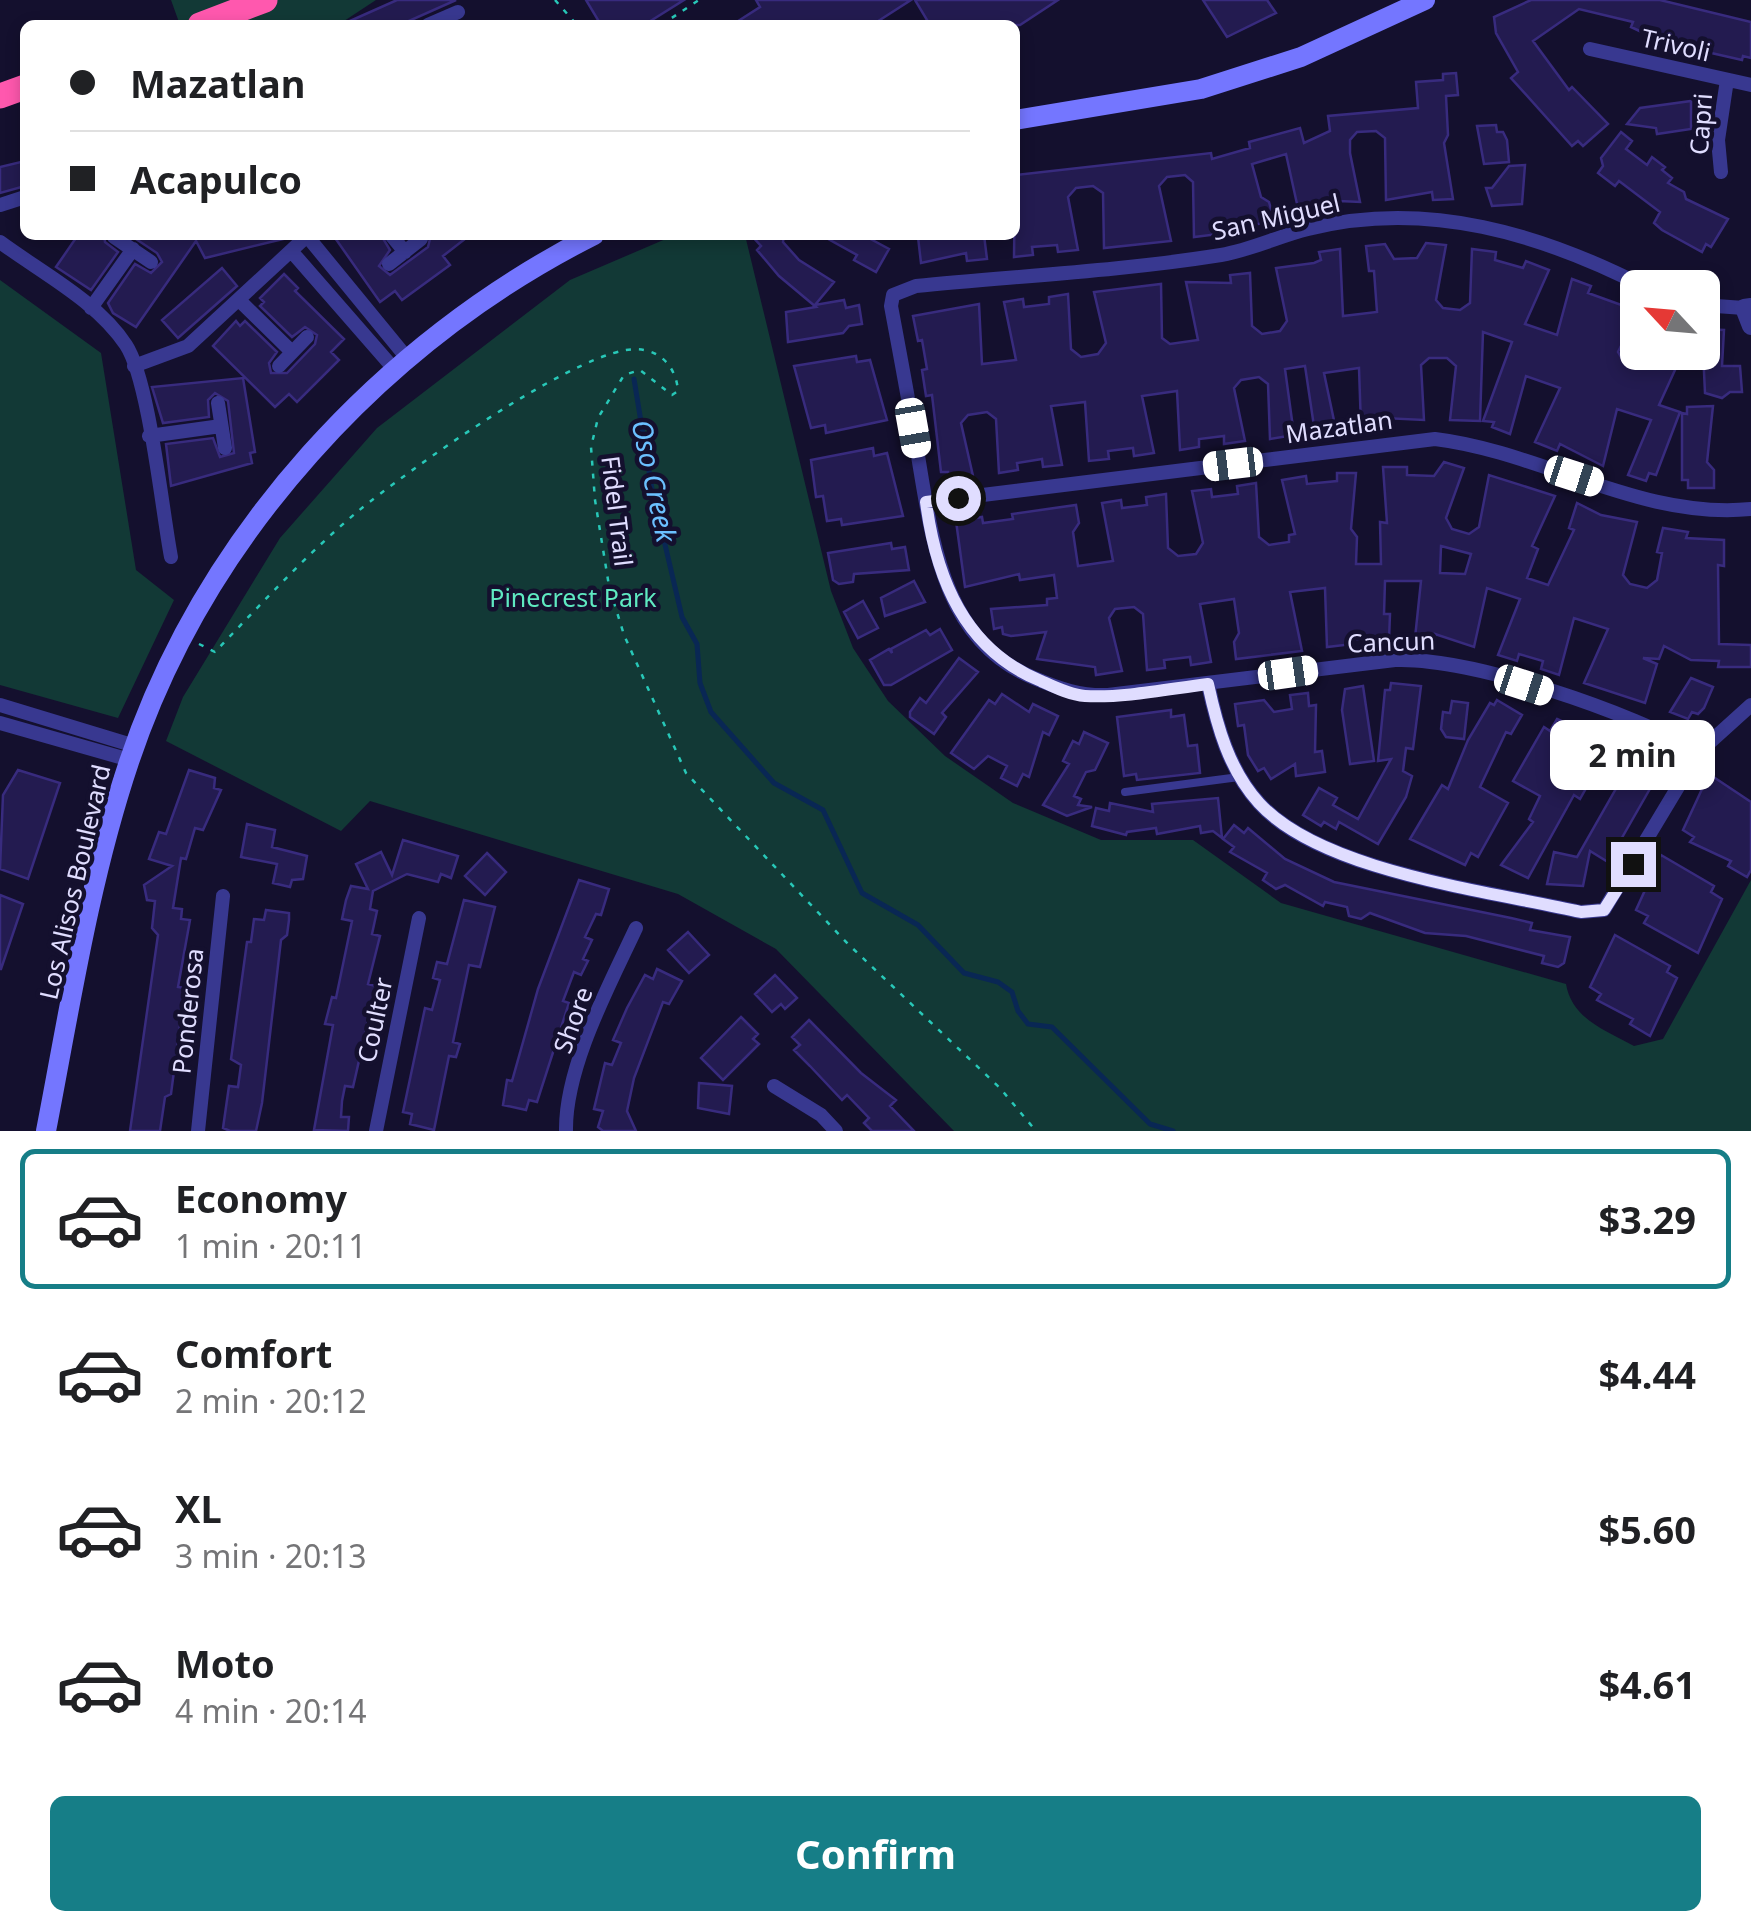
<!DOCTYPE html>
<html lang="en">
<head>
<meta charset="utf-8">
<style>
  body { margin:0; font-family:"Noto Sans",sans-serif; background:#f2f2f2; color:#202124; height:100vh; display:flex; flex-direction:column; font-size:38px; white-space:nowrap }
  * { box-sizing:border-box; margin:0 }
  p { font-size:32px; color:#757577 }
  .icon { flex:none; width:55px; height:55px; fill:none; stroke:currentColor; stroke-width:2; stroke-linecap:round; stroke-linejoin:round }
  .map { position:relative; height:1131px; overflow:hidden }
  .sheet { display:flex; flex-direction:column; background:#fff; flex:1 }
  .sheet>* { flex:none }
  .top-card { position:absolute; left:20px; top:20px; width:1000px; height:220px; border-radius:15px; box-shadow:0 5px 15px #0003; display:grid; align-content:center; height:220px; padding:0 50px; background:#fff }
  .needle { width:65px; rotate:296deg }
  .buttons { position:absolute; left:1620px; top:270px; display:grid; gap:20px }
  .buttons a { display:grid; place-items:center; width:100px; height:100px; border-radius:15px; background:#fff; box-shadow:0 5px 15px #0003; font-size:50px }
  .end { position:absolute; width:45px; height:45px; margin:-22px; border:12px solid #e0ddff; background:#111; box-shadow:0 0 0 5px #111 }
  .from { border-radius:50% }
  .bubble { position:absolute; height:70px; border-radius:15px; background:#fff; box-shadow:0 5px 15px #0003; font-size:32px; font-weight:700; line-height:70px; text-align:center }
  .car { position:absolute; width:30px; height:60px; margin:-30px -15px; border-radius:12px; box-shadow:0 0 8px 2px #0007; background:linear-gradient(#fff 24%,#345 0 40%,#fff 0 76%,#345 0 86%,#fff 0) }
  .top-card b { display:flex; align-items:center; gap:35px; height:95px; font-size:38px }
  .top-card b+b { border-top:2px solid #e0e0e0 }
  .top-card i { width:25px; height:25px; background:#202124 }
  ul { padding:18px 0 0; list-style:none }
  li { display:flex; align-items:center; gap:30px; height:140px; margin:0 20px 15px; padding:0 30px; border:5px solid transparent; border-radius:15px }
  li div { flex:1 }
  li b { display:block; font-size:38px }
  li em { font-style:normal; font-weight:700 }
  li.active { border-color:#167e87 }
  li>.icon { width:90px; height:90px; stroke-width:1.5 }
  .cta { display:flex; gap:20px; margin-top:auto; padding:20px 50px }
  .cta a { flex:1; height:115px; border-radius:15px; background:#167e87; color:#fff; font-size:40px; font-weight:700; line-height:115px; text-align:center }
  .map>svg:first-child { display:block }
  .green { fill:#123936 }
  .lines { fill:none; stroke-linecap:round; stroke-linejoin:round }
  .stream { stroke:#092754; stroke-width:5 }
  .building { fill:#231b50; stroke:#382b7e; stroke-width:2.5; fill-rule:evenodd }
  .path { stroke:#28c8b8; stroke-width:2.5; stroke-dasharray:5 8; stroke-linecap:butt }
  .service { stroke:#383890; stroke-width:8 }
  .minor { stroke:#383890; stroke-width:14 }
  .tertiary { stroke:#383890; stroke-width:18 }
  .secondary { stroke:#7476ff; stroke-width:20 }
  .motorway { stroke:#ff58ae; stroke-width:25 }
  .route { stroke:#e0ddff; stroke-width:12 }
  .labels { text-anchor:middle; stroke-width:9; stroke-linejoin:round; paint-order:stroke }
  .street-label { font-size:25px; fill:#e0ddff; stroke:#14102e }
  .park-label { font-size:25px; fill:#5fe9c1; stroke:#14102e }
  .water-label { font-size:28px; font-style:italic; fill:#6bc0ff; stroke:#14102e }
</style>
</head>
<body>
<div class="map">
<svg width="1751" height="1131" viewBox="0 0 1751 1131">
  <rect width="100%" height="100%" fill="#14102e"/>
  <path class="green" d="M171,0H376L338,25H180Z
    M675,235H745L831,591L853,648L888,701L945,756L1013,803L1101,840H1193L1281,903L1566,984C1572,1019 1605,1030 1634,1046L1663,1039L1751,880V1131H954L776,949L678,894L370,801L341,831L166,741L183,697L280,538L377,428L570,280Z
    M0,280L101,353L136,570L174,600L118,718L0,685Z"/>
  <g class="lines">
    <path class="stream" d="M634,379L652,489L682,617L697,644L700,683L711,712L774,783L823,810L862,893L918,925L964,973L998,982L1012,992L1018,1011L1028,1024L1052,1027L1150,1124L1173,1131"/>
  </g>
  <path class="building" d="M397,0H456L400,25H341Z
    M586,0H684L644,25H601Z
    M756,0H911L872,25H732L760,7Z
    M915,0H1058L1020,25H930Z
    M1203,0H1267L1276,13L1227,37Z
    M1531,0H1660L1751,22V58L1743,56L1742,60L1663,42L1631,27L1633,22L1579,9L1533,41L1569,90L1572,87L1608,124L1583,146L1578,141L1572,146L1511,78L1518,72L1496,33L1494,17Z
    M1456,73L1458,95L1446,96L1448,135L1444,143L1453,199L1433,200L1432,192L1386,200L1385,138L1376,131L1357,132L1350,140V153L1360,202L1339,201L1299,213L1286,154L1252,164L1261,197L1269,202L1274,220L1250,226L1248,219L1218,226L1219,234L1194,237L1193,182L1185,175L1167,177L1159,186L1171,241L1104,248L1103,193L1093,186L1076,188L1068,197L1078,250L1058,252L1057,245L1032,247L1033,255L1014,257L1015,175L1211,153L1212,159L1250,148L1249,142L1300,128L1304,143L1330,131L1328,116L1418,108L1416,82L1443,80V74Z
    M1691,101V129L1657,134L1656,128L1627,124L1640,108Z
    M1496,125L1497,132H1503L1507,140L1509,162L1484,164L1477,126Z
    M1621,132L1632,141L1626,149L1647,165L1652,157L1665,167L1662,170L1672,178L1668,183L1684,192L1686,199L1728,219L1711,247L1706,244L1702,252L1662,230L1654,223L1660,212L1619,181L1615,186L1598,173L1603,166L1601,158Z
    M25,161V186L0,193V167Z
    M1525,165L1522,204L1492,206L1486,188H1492L1509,166Z
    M78,235H104L105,242L118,252L91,290L56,267Z
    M130,235H282L283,239L205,258L196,241L136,327L113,313L108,303L135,264L151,273L162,262L157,253Z
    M333,235H381L390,250L379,266L390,275L428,247L431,235H470L443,256L450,265L402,300L395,291L380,302Z
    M751,235H784L783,242L799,260L834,282L815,305L844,300L846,308L859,305L862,324L849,326L843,333L788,342L786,312L816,307L779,276L757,250L761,246Z
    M821,235H863L889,249L876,272L854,260L857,255Z
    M924,235H984L987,259L967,261L966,253L921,263L918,237Z
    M1426,243L1446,245L1436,300L1443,308L1460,310L1470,303L1472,249L1496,252L1495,260L1523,268L1526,261L1549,270L1525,324L1557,335L1572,279L1591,286L1588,293L1638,311L1618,352L1624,362L1641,368L1652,362L1655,352L1680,359L1659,405L1680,412L1656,475L1649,473L1646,481L1628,475L1651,420L1617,409L1603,466L1560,444L1557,451L1535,442L1560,388L1526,376L1510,434L1492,427L1494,422L1483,421L1512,342L1483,332L1480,421L1450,420L1456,366L1447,358H1429L1421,365L1424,420L1384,418L1385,423L1361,427L1359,368L1324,373L1336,430L1315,433L1305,366L1285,369L1294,435L1270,439L1268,384L1259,377L1241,380L1234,388L1245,441L1224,444V436L1199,439V447L1180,450L1177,391L1142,396L1154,453L1134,456L1133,448L1108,451L1109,459L1089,461L1085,402L1051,406L1062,465L1043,467L1042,459L1017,463L1018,470L999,473L996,419L987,412L968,415L961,423L973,476L949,479L948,472H941L932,395L926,396L922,370L927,369L922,340L918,341L913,316L979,304L982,364L1016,360L1004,302L1023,299L1024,307L1049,304V297L1068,294L1071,349L1081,357L1098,354L1106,343L1094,292L1161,284L1162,338L1170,344L1198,340L1186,282L1231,283L1230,275L1250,273L1252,326L1262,334L1280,331L1287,321L1276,268L1314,263L1321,260L1319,252L1340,249L1343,316L1377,312L1374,271H1369L1366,246L1385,244L1394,259L1417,258Z
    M222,268L237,286L178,338L162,320Z
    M284,274L298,288L295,291L344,339L331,352L339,360L297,402L289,394L275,407L213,346L236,321L240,326L245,321L277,352L269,363L271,373H287L315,344L317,335L305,327L292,337L260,306L264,302L260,298Z
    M1702,329L1724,330L1722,366H1740L1742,392H1730L1722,398L1705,393Z
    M856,356L857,362L870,360L887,420L826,433L825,425L811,428L794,366Z
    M243,378L255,452L250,453L252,463L171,486L166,444L213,438L220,457L234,453L228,401L215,393L208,400L209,417L163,423L152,387Z
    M1713,406L1707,462L1714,470V488H1688V480H1682V413L1687,414V407Z
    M873,448L874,456L887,453L903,516L842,525L841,519L827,521L823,496L816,497L811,460Z
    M1444,462L1464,468L1446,518L1452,529L1469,534L1479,527L1489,475L1555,496L1532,546L1538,549L1527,578L1548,585L1574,530L1569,528L1577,503L1601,515L1637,522L1623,575L1630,584L1647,588L1657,580L1662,553L1657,552L1663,528L1688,532L1686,538L1724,540V566L1718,565L1719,644L1751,645V667H1718L1719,661L1691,660L1664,646L1659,659L1643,658L1657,664L1645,703L1584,683L1608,629L1574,618L1559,675L1541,669L1543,661L1519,654L1517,661L1498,655L1520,599L1487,588L1474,647L1435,634V639L1415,638L1421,581H1385L1384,614H1390L1389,640L1352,639L1353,644L1327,647L1325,588L1290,592L1302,651L1236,659L1234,642L1239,633L1234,599L1200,604L1211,662L1191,665L1190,657L1164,660L1165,668L1147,670L1143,614L1134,607L1115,609L1109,618L1122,671L1096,675L1095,667L1037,659L1046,632L1011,636L1003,634L1002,627L994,629L991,609L1047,605V599L1057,598L1054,575L1020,580L1019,574L965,587L956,521L982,517L983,523L1013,519L1012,514L1076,505L1079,523L1073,532L1078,566L1113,561L1102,503L1121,500L1122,508L1147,505L1146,497L1166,494L1168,548L1178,556L1196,554L1203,543L1192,491L1211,489L1212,497L1238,494L1237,486L1256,483L1259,537L1269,545L1289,542V535L1295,534L1282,480L1306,476L1307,484L1337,481V473H1356L1351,529L1357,537L1356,564H1381L1380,522L1387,523L1383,467H1407V475L1434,476ZM1441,546L1471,554L1465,574L1440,573Z
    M891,543L892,549L905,547L909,570L854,574L853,582L839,584L833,580L828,553Z
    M914,581L925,602L885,616L881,598Z
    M863,601L878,628L858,638L844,612Z
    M940,629L952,650L891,685H884L870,660L889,649L892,653L891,649L926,630L930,635Z
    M959,658L978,672L942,713L946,717L934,734L910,717V712L920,698L926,703Z
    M1691,678L1713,687L1704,708L1698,714L1692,712L1688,719L1670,712Z
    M1391,683L1421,686L1413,749L1406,748L1403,771L1412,776L1406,797L1378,844L1339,822L1336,829L1324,822L1321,826L1303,815L1319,788L1337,798L1333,805L1358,819L1391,759L1378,761L1385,690H1390Z
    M1363,686L1374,761L1350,764L1342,710L1345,689Z
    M1308,693L1309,706L1316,705L1315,752L1322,751L1325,772L1296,776L1295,764L1271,779L1264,768L1258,771L1248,755L1244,725L1238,726L1235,704L1264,700L1274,712L1292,709L1290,695Z
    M1002,694L1029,712L1033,704L1058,716L1049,735L1043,732L1029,777L1023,774L1017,786L1001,778L1007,766L988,756L974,769L951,753L989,700L995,704Z
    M1497,700L1522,715L1511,734L1506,732L1480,787L1508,803L1478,857L1471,853L1465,865L1410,839L1442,785L1448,789L1468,740L1490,703L1494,705Z
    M1452,701L1468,703L1464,739L1446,737L1441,729L1443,712L1450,713Z
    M1171,710V717L1184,715L1188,746L1197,745L1200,773L1137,780L1136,774L1124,776L1117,717Z
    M1557,719L1611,744L1580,799L1574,795L1528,878L1501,865L1533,822L1529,819L1540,796L1513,781L1544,727L1550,731Z
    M1084,732L1108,743L1095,770L1086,772L1074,796L1081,799L1078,805L1092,807L1067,816L1043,805L1069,764L1063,761L1073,741L1079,744Z
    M1646,749L1661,758L1654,770L1659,773L1608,862L1590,851L1583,886L1547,884L1554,852L1577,857L1634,757L1640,760Z
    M18,770L60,783L28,879L0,869L3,795Z
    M189,770L215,778L214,788L221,790L203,830L195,828L186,859L181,858L173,908L182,909L181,919L190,920L178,987L185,988L171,1094L165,1097L160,1131H130L158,935L152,928L155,901L147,900L144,885L172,866L149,859L159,832L166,834Z
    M1709,774L1751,802V870L1747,877L1728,866L1731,861L1690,842L1694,837L1683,830Z
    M1218,798L1222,838L1213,831L1201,833L1200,826L1157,834L1156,828L1127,832L1126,835L1092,826L1096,808L1109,811L1110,803L1153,812L1152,804Z
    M247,824L275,830L272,847L307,856L303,879L292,880L290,887L273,883L277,864L241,857Z
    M1234,825L1244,833L1248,828L1285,859L1334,882L1511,918L1532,923L1530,930L1570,937L1564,963L1558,967L1542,963L1544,956L1466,936L1425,933L1370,913L1361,919L1349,916L1347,907L1325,902L1323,906L1285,885L1276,889L1263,880L1267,873L1230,852L1234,847L1223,839Z
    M403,840L458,856L451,878L441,874L438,882L407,874L373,891L370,909L377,911L372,934L380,936L368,984L376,986L353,1087L345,1086L342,1101L341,1117H349L348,1131L314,1130L333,1025L325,1024L332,997L336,998L352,921L342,919L346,900L351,886L368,889L356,864L381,852L392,875Z
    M487,853L506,872L485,895L465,876Z
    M1661,855L1714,886L1711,892L1722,899L1698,953L1644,923L1648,916L1636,910Z
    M579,880L609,889L601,915L596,914L585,937L592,940L583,959L588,961L581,975L574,972L563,1001L569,1003L537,1102L529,1100L526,1110L503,1105L507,1080L512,1081L538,989Z
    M0,895L23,904L1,969H0Z
    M464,900L495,907L480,967L469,965L453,1042L460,1044L456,1057L449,1056L434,1130L410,1124L412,1114L403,1112L425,1008L432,1010L440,980L433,978L437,962L447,964Z
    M266,910L289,913V920L287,935L281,940L262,1103L256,1131H230L223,1128L229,1086L238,1087L241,1065L231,1059L247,942H251L254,919L264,920Z
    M688,932L709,955L689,973L668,950Z
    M1615,935L1670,966L1667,972L1677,978L1650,1036L1630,1024L1633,1019L1597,1000L1601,994L1590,987Z
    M657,969L682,981L669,1004L663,1002L634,1078L627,1111L636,1131H603L598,1127L603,1111L594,1109L605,1063L612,1065L621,1043L613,1040L627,1008L645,975L653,979Z
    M775,975L797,998L785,1009L781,1004L772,1012L755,994Z
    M741,1017L758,1034L753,1039L759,1044L723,1080L701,1058Z
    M809,1020L861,1073L896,1100L890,1106L914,1131H872L864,1123L869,1118L847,1095L842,1100L810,1066L794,1050L800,1045L792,1037Z
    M699,1083L732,1086L729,1114L698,1108Z"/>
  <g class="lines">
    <path class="path" d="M555,0L577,25
      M661,25L699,0
      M199,644L215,652C261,604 306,555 357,512C410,469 562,361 626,350C656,345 676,364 678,391L672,395L640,370L624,375L598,418L591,447L595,500L609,586L624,635L686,773L848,944L1000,1088L1036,1131"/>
    <path class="service" d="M1125,792L1239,777"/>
    <path class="minor" d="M428,25L458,12
      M1590,49L1751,85
      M1721,172L1718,140L1727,80
      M0,205L25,197
      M391,235L405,252
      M307,236L407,358
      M114,237L151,262
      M0,242C42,273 97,301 126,345C149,380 162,510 171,557
      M292,252L395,370
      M389,264L421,239
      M1647,288C1542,234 1427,199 1308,229C1279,236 1251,250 1221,255C1120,271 1017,276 916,286L893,295L891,306C900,354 909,402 917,450C932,537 941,640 1034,678C1060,689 1080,696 1108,695L1395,660C1471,657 1633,713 1699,752
      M240,301L292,352
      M1702,305L1744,308
      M91,308L133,249
      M134,366L188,346L308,235
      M279,366L307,337
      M218,403L225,448
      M149,436L221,426
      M926,502L1435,439C1542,452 1641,520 1751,509
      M1208,684C1217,726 1229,770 1259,803C1321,872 1490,891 1581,912L1604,910L1699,752L1751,705
      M0,705L135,746
      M0,723L130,760
      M774,1086L821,1115L836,1131
      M198,1131L223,896
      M376,1131L419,918
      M566,1131C565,1067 609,986 636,928"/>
    <path class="tertiary" d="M1751,307L1744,308L1751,326"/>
    <path class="secondary" d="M1015,120L1201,89L1301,57L1425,0
      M46,1131C70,1007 89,881 129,762C205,535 382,342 594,235"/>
    <path class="motorway" d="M200,25L265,0
      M0,96L25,87"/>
  </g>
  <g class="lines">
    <path class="route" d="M958,498L926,502C936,579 965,650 1041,681C1054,687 1070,695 1085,696C1125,698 1168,689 1208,684C1217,726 1229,770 1259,803C1322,872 1489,891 1581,912L1604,910L1633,864"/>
  </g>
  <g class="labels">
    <g class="street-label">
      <text transform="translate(1676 45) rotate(13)" y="9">Trivoli</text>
      <text transform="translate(1701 124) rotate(-86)" y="9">Capri</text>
      <text transform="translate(1276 217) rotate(-13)" y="9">San Miguel</text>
      <text transform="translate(1339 427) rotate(-8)" y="9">Mazatlan</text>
      <text transform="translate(617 511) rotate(83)" y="9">Fidel Trail</text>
      <text transform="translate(1391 642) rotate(-2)" y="9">Cancun</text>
      <text transform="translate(75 882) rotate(-77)" y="9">Los Alisos Boulevard</text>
      <text transform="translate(188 1011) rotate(-84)" y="9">Ponderosa</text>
      <text transform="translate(375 1020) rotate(-78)" y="9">Coulter</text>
      <text transform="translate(573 1020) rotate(-70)" y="9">Shore</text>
    </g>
    <g class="park-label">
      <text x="573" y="607">Pinecrest Park</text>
    </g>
    <g class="water-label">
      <text transform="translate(654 481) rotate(78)" y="10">Oso Creek</text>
    </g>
  </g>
</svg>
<div class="buttons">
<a><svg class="needle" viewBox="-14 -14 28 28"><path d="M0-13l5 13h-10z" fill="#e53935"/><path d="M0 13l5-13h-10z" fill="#757577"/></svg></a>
</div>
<i class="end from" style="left:958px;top:498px"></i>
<i class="end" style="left:1633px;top:864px"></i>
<div class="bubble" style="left:1550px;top:720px;width:165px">2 min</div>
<i class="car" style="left:913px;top:428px;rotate:170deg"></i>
<i class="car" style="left:1233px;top:464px;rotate:263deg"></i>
<i class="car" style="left:1574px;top:476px;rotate:108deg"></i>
<i class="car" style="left:1288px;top:673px;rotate:82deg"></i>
<i class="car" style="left:1524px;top:685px;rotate:108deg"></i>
<div class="top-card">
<b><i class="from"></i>Mazatlan</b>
<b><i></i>Acapulco</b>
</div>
</div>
<section class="sheet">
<ul>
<li class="active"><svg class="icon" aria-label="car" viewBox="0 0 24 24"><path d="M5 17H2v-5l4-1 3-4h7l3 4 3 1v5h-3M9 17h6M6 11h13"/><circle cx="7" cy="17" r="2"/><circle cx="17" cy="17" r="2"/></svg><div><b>Economy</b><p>1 min · 20:11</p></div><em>$3.29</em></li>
<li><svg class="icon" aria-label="car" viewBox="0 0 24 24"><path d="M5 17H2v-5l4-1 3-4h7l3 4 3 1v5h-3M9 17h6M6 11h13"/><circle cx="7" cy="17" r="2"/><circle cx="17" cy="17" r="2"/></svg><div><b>Comfort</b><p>2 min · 20:12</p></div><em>$4.44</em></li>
<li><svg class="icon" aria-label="car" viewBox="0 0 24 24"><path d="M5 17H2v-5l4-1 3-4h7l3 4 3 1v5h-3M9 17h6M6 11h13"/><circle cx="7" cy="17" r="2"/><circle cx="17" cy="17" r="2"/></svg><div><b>XL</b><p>3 min · 20:13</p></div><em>$5.60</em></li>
<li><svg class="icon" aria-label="car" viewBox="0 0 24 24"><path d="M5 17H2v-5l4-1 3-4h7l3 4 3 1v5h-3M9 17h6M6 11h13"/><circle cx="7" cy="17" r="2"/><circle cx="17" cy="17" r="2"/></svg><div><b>Moto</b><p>4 min · 20:14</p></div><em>$4.61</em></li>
</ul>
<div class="cta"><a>Confirm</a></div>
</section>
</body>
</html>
